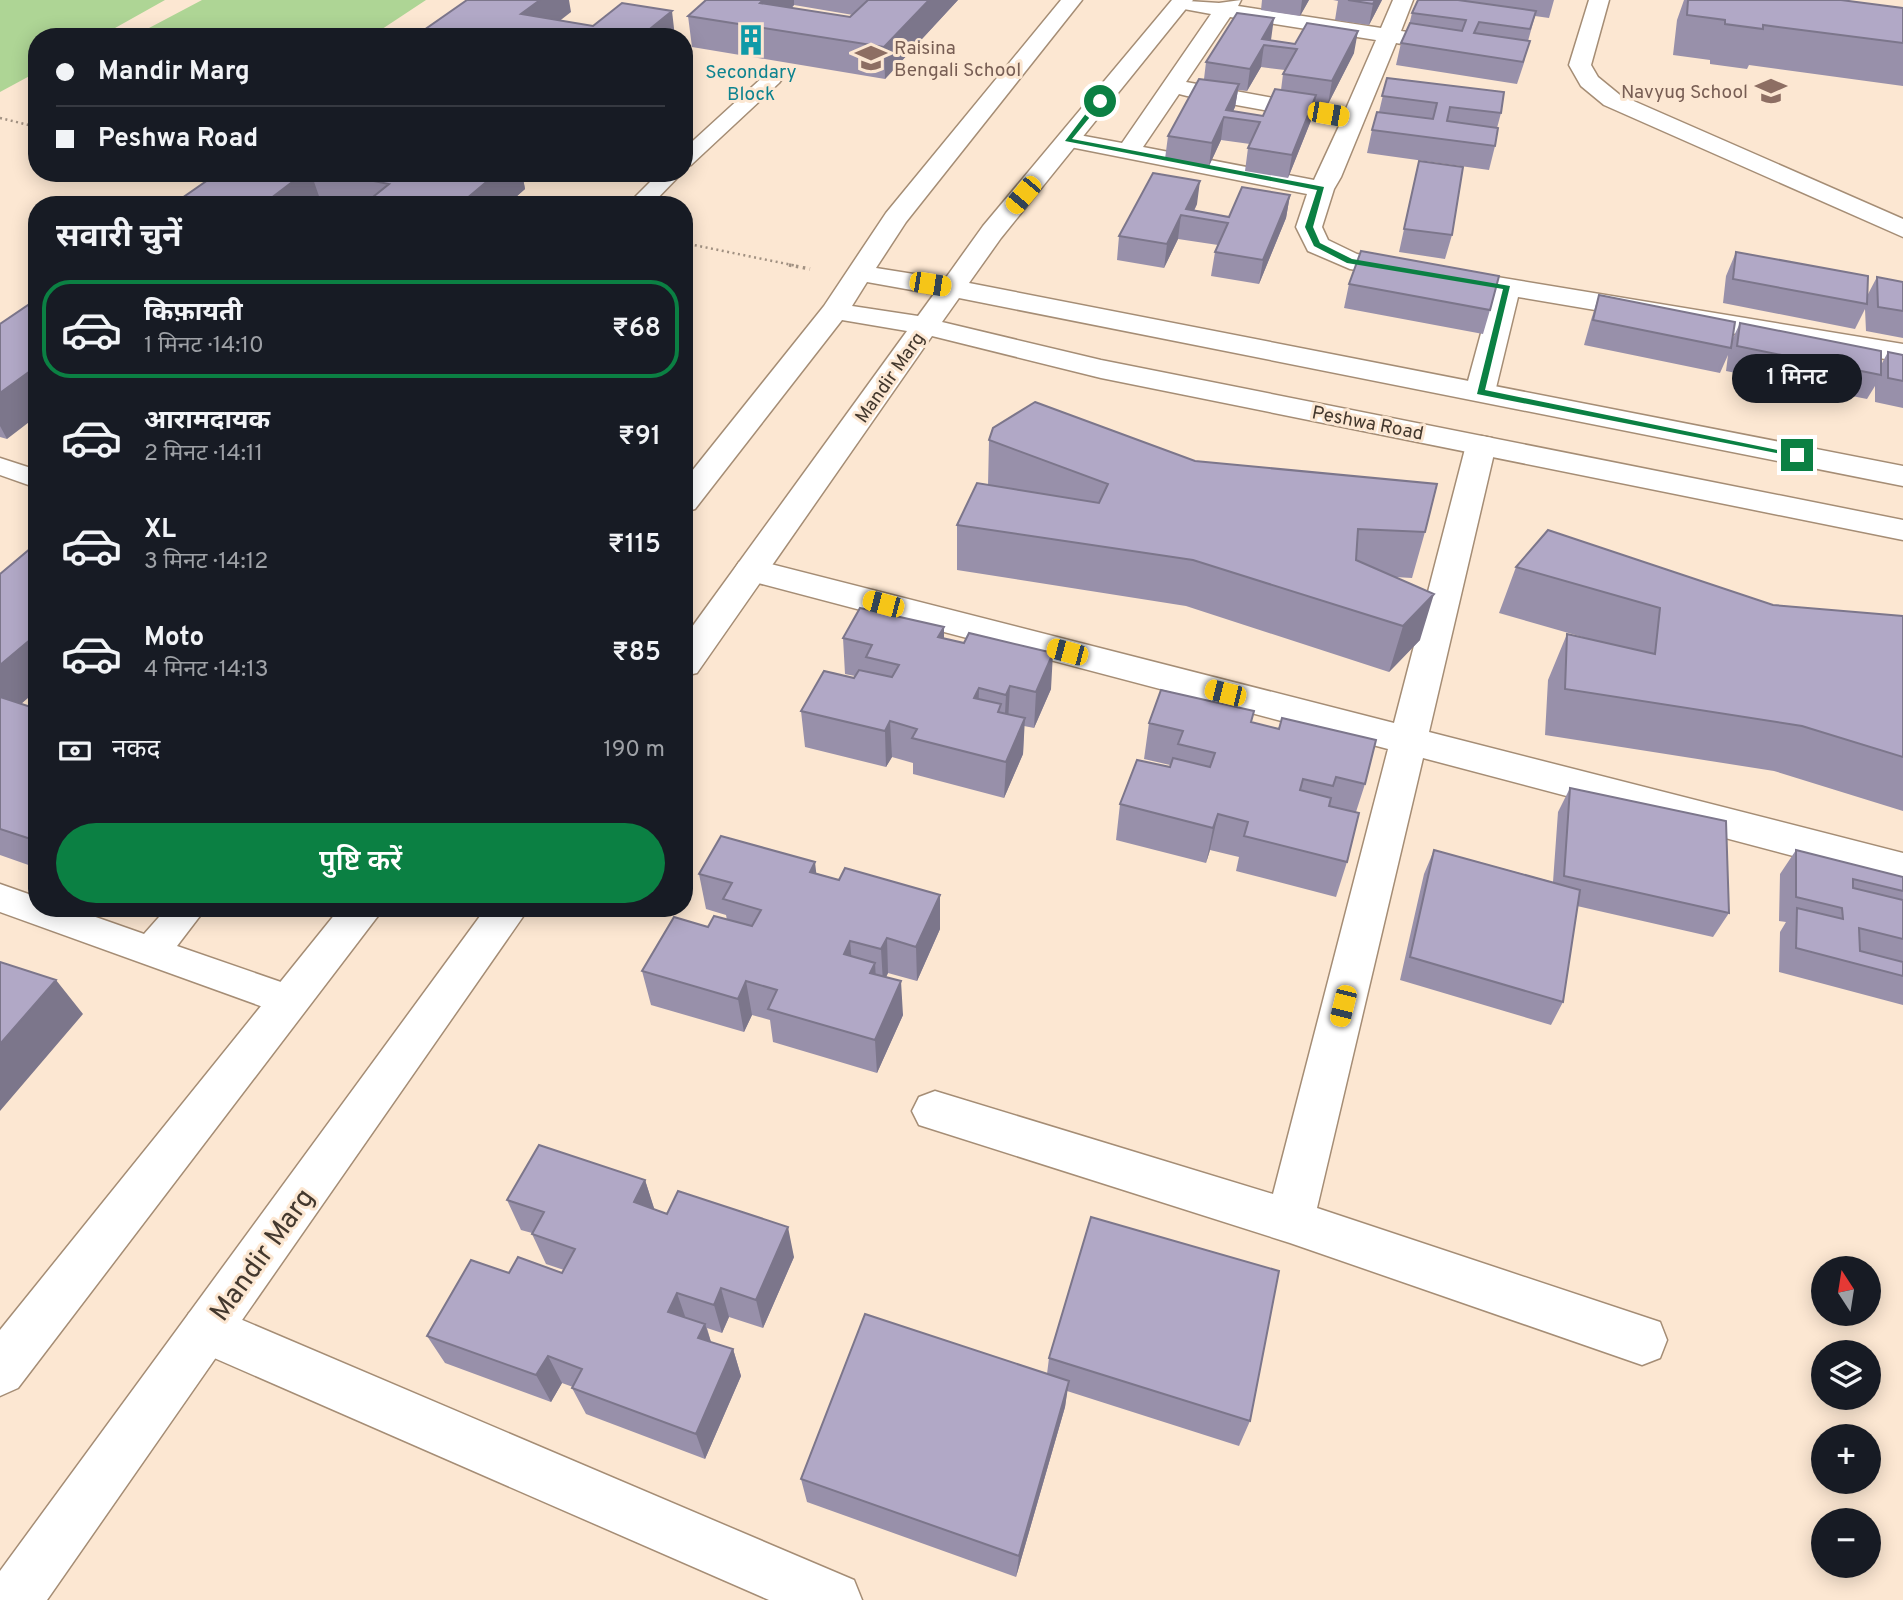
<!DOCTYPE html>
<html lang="hi">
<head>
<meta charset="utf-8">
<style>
  body { margin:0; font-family:Overpass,"Noto Sans Devanagari",sans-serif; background:#20242c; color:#f1f3f6; height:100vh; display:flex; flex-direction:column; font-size:26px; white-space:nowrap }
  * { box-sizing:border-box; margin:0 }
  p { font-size:23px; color:#9ea1a6 }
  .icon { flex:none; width:38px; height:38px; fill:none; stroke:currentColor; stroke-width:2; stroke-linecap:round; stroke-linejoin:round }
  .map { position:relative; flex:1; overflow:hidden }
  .sheet { position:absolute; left:28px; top:196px; width:665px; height:721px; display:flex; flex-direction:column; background:#171b24; border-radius:28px; box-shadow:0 4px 18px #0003 }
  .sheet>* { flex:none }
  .hud { position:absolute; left:28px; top:28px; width:665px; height:154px; border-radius:28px; box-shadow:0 4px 18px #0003; display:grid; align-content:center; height:154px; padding:0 28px; background:#171b24 }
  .needle { width:46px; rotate:348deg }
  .controls { position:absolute; left:1811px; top:1256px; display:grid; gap:14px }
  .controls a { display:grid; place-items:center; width:70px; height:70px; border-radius:50%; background:#171b24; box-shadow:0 4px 18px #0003; font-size:35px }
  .end { position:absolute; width:32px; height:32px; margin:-16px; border:9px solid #0b8043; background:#fff; box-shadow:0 0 0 4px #fff }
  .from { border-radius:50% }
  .bubble { position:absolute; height:49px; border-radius:24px; background:#171b24; box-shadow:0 4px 18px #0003; font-size:23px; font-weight:600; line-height:49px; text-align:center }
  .car { position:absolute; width:21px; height:42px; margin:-21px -10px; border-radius:9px; box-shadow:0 0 5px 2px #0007; background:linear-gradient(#f5c518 24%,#345 0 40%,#f5c518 0 76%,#345 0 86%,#f5c518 0) }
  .hud b { display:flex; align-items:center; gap:24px; height:66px; font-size:26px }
  .hud b+b { border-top:2px solid #363941 }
  .hud i { width:18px; height:18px; background:#f1f3f6 }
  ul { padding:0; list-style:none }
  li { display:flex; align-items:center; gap:21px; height:98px; margin:0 14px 10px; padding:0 14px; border:4px solid transparent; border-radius:28px }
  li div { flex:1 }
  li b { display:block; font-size:26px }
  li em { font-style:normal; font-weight:600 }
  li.selected { border-color:#0b8043 }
  li>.icon { width:63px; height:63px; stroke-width:1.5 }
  h2 { padding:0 28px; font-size:32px; line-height:84px }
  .pay { display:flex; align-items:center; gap:18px; height:77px; padding:0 28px; font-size:26px }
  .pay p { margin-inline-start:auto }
  .action { display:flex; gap:14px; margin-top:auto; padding:14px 28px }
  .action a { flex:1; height:80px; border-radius:42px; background:#0b8043; color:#fff; font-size:28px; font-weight:600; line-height:80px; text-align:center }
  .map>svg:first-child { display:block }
  .green { fill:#aed595 }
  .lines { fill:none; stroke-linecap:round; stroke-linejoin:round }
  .service-casing { stroke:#a58d75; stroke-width:3 }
  .minor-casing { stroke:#a58d75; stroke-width:3 }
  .tertiary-casing { stroke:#a58d75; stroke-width:3 }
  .path-far1 { stroke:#a19182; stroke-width:2.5; stroke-dasharray:2 3.5; stroke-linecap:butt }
  .path { stroke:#a19182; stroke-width:3.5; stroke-dasharray:2.5 4.5; stroke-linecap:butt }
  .service { fill:#fff; fill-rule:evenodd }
  .minor { fill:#fff; fill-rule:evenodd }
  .tertiary { fill:#fff; fill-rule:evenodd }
  .wall { fill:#9890aa; fill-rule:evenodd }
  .shaded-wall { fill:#7c768b }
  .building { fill:#b1a8c6; stroke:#7c768b; stroke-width:2 }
  .route { fill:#0b8043 }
  .labels { text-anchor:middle; stroke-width:6; stroke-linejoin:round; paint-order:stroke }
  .far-education-label { font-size:19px; fill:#785e54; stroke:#fce7d2; text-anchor:start }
  .far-culture-label { font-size:19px; fill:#0d838f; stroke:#fce7d2 }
  .far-street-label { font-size:19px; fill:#43382e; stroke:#fce7d2 }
  .near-street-label { font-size:28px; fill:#43382e; stroke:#fce7d2 }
</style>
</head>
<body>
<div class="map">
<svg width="1903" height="1600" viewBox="0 0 1903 1600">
  <rect width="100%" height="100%" fill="#fce7d2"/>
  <path class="green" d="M0,0H165L99,37H37V72L0,92Z
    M202,0H426L370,37H132Z"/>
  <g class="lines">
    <defs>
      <path id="service" d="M772,73L782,79L779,83L691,165L684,167V149L765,75Z
        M659,173H682L651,205H627Z
        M0,458L37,470V488L0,475Z
        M0,884L37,897V908H70L144,934L167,908H206L177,946L304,990L310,1001L304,1012L291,1017L0,912Z"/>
      <path id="minor" d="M1172,0L1219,3L1241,0L1238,6L1381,28L1393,0H1413L1401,31L1421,34L1424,39L1413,46L1396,43L1341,177L1334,189L1322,227L1328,240L1357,254L1903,344V362L1518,297L1495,392L1490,398L1480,401L1470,398L1465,392L1492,293L1350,269L1308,251L1296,227L1307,194L1060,145L1056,140L1060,135L1068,133L1122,143L1211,14L1173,7ZM1230,17L1376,40L1345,111L1186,82ZM1179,94L1187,96L1340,124L1314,180L1143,147Z
        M1481,436L1492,438L1496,445L1429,732L1903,853V885L1423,758L1317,1208L1660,1322L1667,1340L1660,1358L1642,1365L1290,1243L919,1125L912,1111L919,1097L935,1091L1273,1194L1388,749L739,578L734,570L739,562L751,559L1394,723L1466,445L1470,438Z
        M207,1305L854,1580L862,1600H769L189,1347L182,1330L189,1313Z"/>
      <path id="tertiary" d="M1061,0H1082L906,222L876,268L945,279L983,226L1172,0H1193L1001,238L969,283L1903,466V486L959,298L942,322L1101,360L1903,520V540L1101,378L932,336L697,673L684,676V638L907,331L842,320L695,509L684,512V481L824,306L886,213ZM867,282L934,294L918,316L852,306Z
        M1589,0H1609L1591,65L1598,77L1620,95L1903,219V237L1604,105L1581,86L1569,65Z
        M340,908H384L18,1388L0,1396V1330Z
        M486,908H529L47,1600H0V1571Z"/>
    </defs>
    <use href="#service" class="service-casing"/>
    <use href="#minor" class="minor-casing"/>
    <use href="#tertiary" class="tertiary-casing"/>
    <path class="path-far1" d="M0,118L37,127
      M684,243L797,266"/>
    <path class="path" d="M789,265L810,269"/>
    <use href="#service" class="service"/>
    <use href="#minor" class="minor"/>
    <use href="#tertiary" class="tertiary"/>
  </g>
  <path class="wall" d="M706,0H958L885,79L692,47L688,16ZM794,5L853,15L850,17L792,8Z
    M1262,0H1309L1300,16L1261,10Z
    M1333,0H1382L1369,25L1335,20L1338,1Z
    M1418,0H1554L1549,18L1535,16L1528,41L1524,63L1517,84L1396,65L1401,43L1409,25L1412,13Z
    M1684,0H1841L1903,8V86L1749,65L1747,69L1710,64V60L1673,55L1677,20Z
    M1271,40L1354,53L1328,104L1315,102L1312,118L1288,178L1245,171L1248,148L1250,144L1221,140L1209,166L1165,159L1168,136L1204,79L1206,62ZM1261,67L1285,70L1283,74L1281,90L1263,116L1233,111L1235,107L1238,90L1247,91Z
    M1387,78L1501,113L1497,128L1495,146L1489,170L1367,153L1372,130L1379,112Z
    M1419,161L1452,235L1445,259L1399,252Z
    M218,173H522L525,189L507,205H333L321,202L318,205H172Z
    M1290,195L1286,218L1259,284L1211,276L1215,252L1218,245L1178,239L1164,268L1117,260L1119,236L1197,204L1194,211L1229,217Z
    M1736,252L1867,296L1877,277L1903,282V338L1866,331L1865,309L1855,329L1723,303L1726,276Z
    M1349,284L1490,310L1483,334L1344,308Z
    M1599,295L1732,340L1740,323L1881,365L1888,352L1903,355V408L1875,402V386L1867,399L1726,371L1728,355L1720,373L1584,345L1591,320Z
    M0,324L7,439L0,437Z
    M989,440L1195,461L1425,532L1412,578L1395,577L1420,640L1389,672L1186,606L957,570V525L988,485Z
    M37,543V690L21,704L37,709V868L0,855V574Z
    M1516,567L1773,605L1903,616V811L1774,771L1545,735L1548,680L1567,634L1593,640L1499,613Z
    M843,638H944L1051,689L1034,728L1024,726L1023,754L1004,798L913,774V763L892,757L886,767L805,747L801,711L855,676L845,674Z
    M1251,722L1365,784L1356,812L1347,862L1336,897L1236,871L1239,857L1210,850L1206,863L1116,840L1120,804L1170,767V765L1144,759L1149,723Z
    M1570,788L1729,913L1713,937L1577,906L1563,1002L1551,1025L1400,980L1424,874L1434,850L1553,882L1558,812Z
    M1796,850L1903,877V1005L1779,972L1780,932L1786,922L1779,921L1780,874Z
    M816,873L839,880L940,895V929L917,981L888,973L886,977L903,1015L877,1073L773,1042L770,1020L752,1015L744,1032L651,1005L642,971L708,927L727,920L726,915L706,909L699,874Z
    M645,1180L654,1209L794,1257L763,1328L729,1317L722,1333L707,1328L711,1342L733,1349L741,1376L705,1459L586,1414L572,1388L573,1387L562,1383L551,1402L445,1363L427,1336L509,1273H562L564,1270L546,1264L532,1234V1233L521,1230L507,1200Z
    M1049,1358L1250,1421L1239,1446L1067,1391L1065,1407L1016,1577L807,1502L801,1479L1047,1374Z"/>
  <path class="shaded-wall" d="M540,0H569L571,12L539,37L521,14Z
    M763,0H794V5L769,29L760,3Z
    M929,0H958L885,79L884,47Z
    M1302,0H1309L1300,16Z
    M1375,0H1382L1369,25L1373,4Z
    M672,11L675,37H640Z
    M1274,18L1271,40L1264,45L1261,67L1247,91L1250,69L1262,39Z
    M1358,31L1354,53L1328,104L1332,81Z
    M1239,84L1235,107L1230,118L1226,110Z
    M1316,95L1312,118L1288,178L1292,155Z
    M1224,117L1221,140L1209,166L1212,143Z
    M304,173H311L321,202L318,205H262Z
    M497,173H522L525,189L507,205H459Z
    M1200,181L1197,204L1191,216L1186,209Z
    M1290,195L1286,218L1259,284L1263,260Z
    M1181,215L1178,239L1164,268L1167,244Z
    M37,366V416L7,439L0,426V393Z
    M1434,594L1420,640L1389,672L1403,626Z
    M944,627V663L938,637Z
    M37,634V690L0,722V665Z
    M1053,653L1051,689L1034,728L1036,692Z
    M1010,686L1008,722L1004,731L1006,695Z
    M979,688L978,724L974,698Z
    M1025,718L1023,754L1004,798L1006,762Z
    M890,721L892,757L886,767L885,731Z
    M1218,814L1210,850L1206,863L1213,828Z
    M815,862L819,897L810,872Z
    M940,895V929L917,981L916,947Z
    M887,938L888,973L883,983L881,949Z
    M850,941L853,975L844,954Z
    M875,963L877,997L870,973Z
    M56,980L83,1014L0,1111V1044Z
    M746,981L752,1015L744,1032L738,999Z
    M901,981L903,1015L877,1073L875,1040Z
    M645,1180L655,1211L634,1202Z
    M788,1227L794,1257L763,1328L756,1300Z
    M721,1288L729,1317L722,1333L714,1305Z
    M677,1293L687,1322L668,1312Z
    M705,1324L714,1351L698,1338Z
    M733,1349L741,1376L705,1459L696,1434Z
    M548,1356L562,1383L551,1402L536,1375Z
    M1069,1381L1065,1407L1016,1577L1019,1556Z"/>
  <path class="building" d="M467,0H540L521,14L593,26L622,3L672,11L640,37H414Z
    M706,0H763L760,3L850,17L868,0H929L884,47L688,16Z
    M1348,0H1375L1373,4Z
    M1418,0H1458L1536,11L1530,29L1479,22L1474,33L1530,41L1523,62L1401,43L1410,23L1462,31L1466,20L1412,13Z
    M1688,0H1841L1903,8V43L1763,25V29L1725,24V20L1687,15Z
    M1237,13L1274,18L1262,39L1295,44L1307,23L1358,31L1332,81L1283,74L1297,49L1264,45L1250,69L1206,62Z
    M1387,78L1504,92L1501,113L1450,107L1447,121L1498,128L1495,146L1372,130L1377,112L1433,119L1437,103L1382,96Z
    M1199,79L1239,84L1226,110L1263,116L1275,89L1316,95L1292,155L1248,148L1260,122L1224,117L1212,143L1168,136Z
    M1419,161L1463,167L1452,235L1404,229Z
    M218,173H304L262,205H172Z
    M333,173H497L459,205H363L389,184Z
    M1153,173L1200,181L1186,209L1229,217L1242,187L1290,195L1263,260L1215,252L1228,223L1181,215L1167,244L1119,236Z
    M1361,251L1499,276L1490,310L1349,284Z
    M1736,252L1868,276L1867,304L1733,279Z
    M1877,277L1903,282V311L1878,307Z
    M1599,295L1735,322L1731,348L1593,320Z
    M37,299V366L0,393V324Z
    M1740,323L1881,351V375L1737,346Z
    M1888,352L1903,355V381L1888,378Z
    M1035,402L1195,461L1437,484L1425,532L1358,529L1356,560L1434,594L1403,626L1193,560L957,525L977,483L1099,503L1108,484L989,440L993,428Z
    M1548,530L1773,605L1903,616V757L1802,726L1565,689L1567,634L1655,654L1660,608L1516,567Z
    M37,543V634L0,665V574Z
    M860,608L944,627L938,637L964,643L969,633L1053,653L1036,692L1010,686L1006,695L979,688L974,698L1001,704L998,712L1025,718L1006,762L912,738L917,729L890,721L885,731L801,711L824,671L854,678L859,670L892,677L899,665L866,657L872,645L843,638Z
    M1161,690L1254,711L1251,722L1279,729L1282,718L1376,740L1365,784L1336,777L1333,786L1303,779L1300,790L1331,798L1329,806L1359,813L1347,862L1244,836L1248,822L1218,814L1213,828L1120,804L1137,760L1170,767L1173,758L1210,767L1215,753L1178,744L1183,731L1149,723Z
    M0,697L37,709V841L0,829Z
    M1570,788L1726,821L1729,913L1564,876Z
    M721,836L815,862L810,872L839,880L845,868L940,895L916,947L887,938L881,949L850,941L844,954L875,963L870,973L901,981L875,1040L768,1009L777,990L746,981L738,999L642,971L674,917L708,927L714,916L752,926L761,910L723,899L732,883L699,874Z
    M1434,850L1580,890L1563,1002L1410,957Z
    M1796,850L1903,877V891L1853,879V888L1903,900V939L1859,928L1860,951L1903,962V976L1796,948L1797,908L1843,919L1842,908L1796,897Z
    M0,962L56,980L0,1044Z
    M539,1145L645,1180L634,1202L667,1214L678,1191L788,1227L756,1300L721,1288L714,1305L677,1293L668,1312L705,1324L698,1338L733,1349L696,1434L572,1388L582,1369L548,1356L536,1375L427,1336L471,1260L509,1273L518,1257L562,1273L575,1249L532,1234L544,1212L507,1200Z
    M1091,1217L1279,1271L1250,1421L1049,1358Z
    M865,1314L1069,1381L1019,1556L801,1479Z"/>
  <path class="route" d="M1097,99L1103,101L1072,139L1324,187L1313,227L1320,243L1352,259L1510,286L1485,390L1802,455L1797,457L1477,394L1503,289L1347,263L1314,246L1305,227L1317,190L1065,141Z"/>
  <defs>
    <symbol id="building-bare" viewBox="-9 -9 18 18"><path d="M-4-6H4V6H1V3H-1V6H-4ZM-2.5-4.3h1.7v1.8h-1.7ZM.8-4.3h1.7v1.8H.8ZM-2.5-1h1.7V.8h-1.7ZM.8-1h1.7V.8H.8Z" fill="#0f9aa8" stroke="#fce7d2" stroke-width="2.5" paint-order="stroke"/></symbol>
    <symbol id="school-bare" viewBox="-9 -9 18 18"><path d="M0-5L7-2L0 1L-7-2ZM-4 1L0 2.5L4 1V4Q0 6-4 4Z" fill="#8d6e63" stroke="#fce7d2" stroke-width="2.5" paint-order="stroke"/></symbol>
  </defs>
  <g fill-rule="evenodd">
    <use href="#building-bare" x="729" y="18" width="44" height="44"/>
    <use href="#school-bare" x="849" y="36" width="44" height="44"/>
    <use href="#school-bare" x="1749" y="69" width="44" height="44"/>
  </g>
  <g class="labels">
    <g class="far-education-label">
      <text x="894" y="54">Raisina<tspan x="894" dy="22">Bengali School</tspan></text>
      <text x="1748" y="98" text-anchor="end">Navyug School</text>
    </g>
    <g class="far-culture-label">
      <text x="751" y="78">Secondary<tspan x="751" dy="22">Block</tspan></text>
    </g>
    <g class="far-street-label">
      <text transform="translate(889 377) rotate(-55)" y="7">Mandir Marg</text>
      <text transform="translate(1368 422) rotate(11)" y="7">Peshwa Road</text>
    </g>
    <g class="near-street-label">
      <text transform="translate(261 1254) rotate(-54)" y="10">Mandir Marg</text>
    </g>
  </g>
</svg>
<div class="controls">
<a><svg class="needle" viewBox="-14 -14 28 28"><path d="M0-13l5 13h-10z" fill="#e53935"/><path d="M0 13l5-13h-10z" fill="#9ea1a6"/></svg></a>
<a><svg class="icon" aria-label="layers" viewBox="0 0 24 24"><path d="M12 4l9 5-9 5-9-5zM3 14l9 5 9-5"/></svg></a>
<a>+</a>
<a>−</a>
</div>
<i class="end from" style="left:1100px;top:101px"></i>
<i class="end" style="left:1797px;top:455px"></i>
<div class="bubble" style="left:1732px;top:354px;width:130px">1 मिनट</div>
<i class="car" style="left:1328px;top:114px;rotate:100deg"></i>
<i class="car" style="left:1023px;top:195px;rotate:220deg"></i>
<i class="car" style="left:930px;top:284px;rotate:99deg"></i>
<i class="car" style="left:883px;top:604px;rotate:285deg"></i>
<i class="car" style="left:1067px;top:652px;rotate:285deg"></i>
<i class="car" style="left:1225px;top:693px;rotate:284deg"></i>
<i class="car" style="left:1343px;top:1006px;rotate:194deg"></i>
<div class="hud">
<b><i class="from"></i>Mandir Marg</b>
<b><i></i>Peshwa Road</b>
</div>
<section class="sheet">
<h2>सवारी चुनें</h2>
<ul>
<li class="selected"><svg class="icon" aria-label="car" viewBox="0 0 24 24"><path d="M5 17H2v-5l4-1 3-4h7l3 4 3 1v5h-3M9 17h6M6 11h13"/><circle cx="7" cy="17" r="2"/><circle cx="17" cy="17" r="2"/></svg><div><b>किफ़ायती</b><p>1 मिनट · 14:10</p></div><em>₹68</em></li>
<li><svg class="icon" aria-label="car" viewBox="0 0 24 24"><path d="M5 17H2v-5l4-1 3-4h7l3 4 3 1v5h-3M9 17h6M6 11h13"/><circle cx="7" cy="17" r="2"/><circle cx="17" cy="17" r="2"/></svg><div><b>आरामदायक</b><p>2 मिनट · 14:11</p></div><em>₹91</em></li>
<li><svg class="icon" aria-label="car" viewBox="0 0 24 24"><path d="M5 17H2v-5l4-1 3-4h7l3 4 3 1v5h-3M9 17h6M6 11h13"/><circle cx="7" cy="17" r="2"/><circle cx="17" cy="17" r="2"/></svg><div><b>XL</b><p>3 मिनट · 14:12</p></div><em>₹115</em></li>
<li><svg class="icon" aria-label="car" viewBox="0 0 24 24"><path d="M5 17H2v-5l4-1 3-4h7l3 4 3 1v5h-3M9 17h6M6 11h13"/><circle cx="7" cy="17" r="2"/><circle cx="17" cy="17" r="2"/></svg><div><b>Moto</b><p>4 मिनट · 14:13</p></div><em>₹85</em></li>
</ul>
<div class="pay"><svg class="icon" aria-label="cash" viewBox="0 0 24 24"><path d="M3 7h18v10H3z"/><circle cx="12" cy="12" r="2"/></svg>नकद<p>190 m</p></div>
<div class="action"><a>पुष्टि करें</a></div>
</section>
</div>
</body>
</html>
